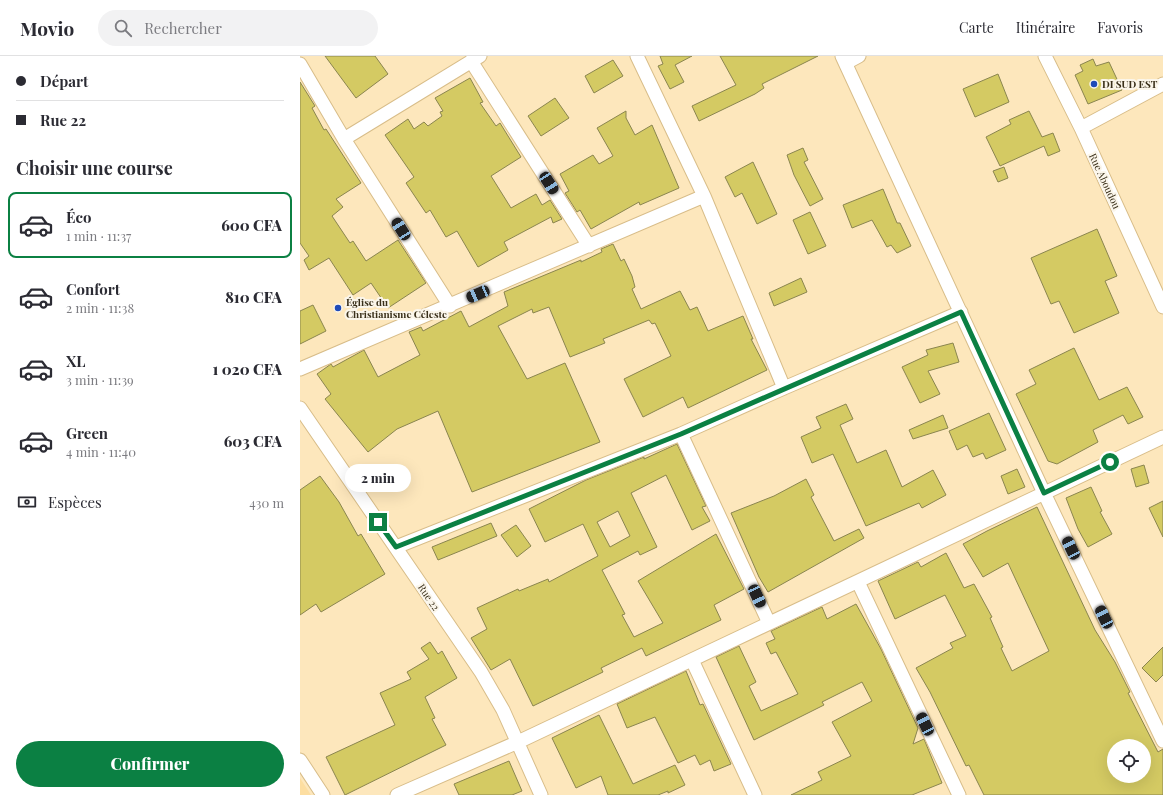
<!DOCTYPE html>
<html lang="fr">
<head>
<meta charset="utf-8">
<style>
  body { margin:0; font-family:"Playfair Display",serif; background:#f2f2f3; color:#2b2b33; height:100vh; display:flex; flex-direction:column; font-size:15px; white-space:nowrap }
  * { box-sizing:border-box; margin:0 }
  p { font-size:13px; color:#7c7c81 }
  .icon { flex:none; width:22px; height:22px; fill:none; stroke:currentColor; stroke-width:2; stroke-linecap:round; stroke-linejoin:round }
  .map { position:relative; flex:1; overflow:hidden }
  .sheet { display:flex; flex-direction:column; background:#fff; width:300px }
  .sheet>* { flex:none }
  .guide { display:grid; align-content:center; height:88px; padding:0 16px; background:#fff }
  .controls { position:absolute; left:807px; top:683px; display:grid; gap:8px }
  .controls a { display:grid; place-items:center; width:44px; height:44px; border-radius:50%; background:#fff; box-shadow:0 4px 16px #0002; font-size:20px }
  .end { position:absolute; width:18px; height:18px; margin:-9px; border:5px solid #0b8043; background:#fff; box-shadow:0 0 0 2px #fff }
  .from { border-radius:50% }
  .bubble { position:absolute; height:28px; border-radius:14px; background:#fff; box-shadow:0 4px 16px #0002; font-size:13px; font-weight:800; line-height:28px; text-align:center }
  .car { position:absolute; width:12px; height:24px; margin:-12px -6px; border-radius:5px; box-shadow:0 0 3px 1px #0007; background:linear-gradient(#222 24%,#8ab4d8 0 40%,#222 0 76%,#8ab4d8 0 86%,#222 0) }
  .guide b { display:flex; align-items:center; gap:14px; height:38px; font-size:15px }
  .guide b+b { border-top:1px solid #e1e1e2 }
  .guide i { width:10px; height:10px; background:#2b2b33 }
  ul { padding:0; list-style:none }
  li { display:flex; align-items:center; gap:12px; height:66px; margin:0 8px 6px; padding:0 8px; border:2px solid transparent; border-radius:8px }
  li div { flex:1 }
  li b { display:block; font-size:15px }
  li em { font-style:normal; font-weight:800 }
  li.current { border-color:#0b8043 }
  li>.icon { width:36px; height:36px; stroke-width:1.5 }
  h2 { padding:0 16px; font-size:18px; line-height:48px }
  .pay { display:flex; align-items:center; gap:10px; height:44px; padding:0 16px; font-size:15px }
  .pay p { margin-inline-start:auto }
  .cta { display:flex; gap:8px; margin-top:auto; padding:8px 16px }
  .cta a { flex:1; height:46px; border-radius:24px; background:#0b8043; color:#fff; font-size:16px; font-weight:800; line-height:46px; text-align:center }
  header { display:flex; align-items:center; gap:24px; box-sizing:border-box; height:56px; padding:0 20px; background:#fff; border-bottom:1px solid #e1e1e2 }
  header strong { font-size:19px }
  nav { display:flex; gap:22px; margin-inline-start:auto; font-size:14px }
  .search { width:280px; height:36px; background:#f2f2f3; display:flex; align-items:center; gap:10px; box-sizing:border-box; padding:0 14px; border-radius:22px; color:#7c7c81; font-size:15px }
  main { display:flex; flex:1; min-height:0 }
  .map>svg:first-child { display:block }
  .built { fill:#fddea1 }
  .building { fill:#d4ca63; stroke:#8a854f; fill-rule:evenodd }
  .lines { fill:none; stroke-linecap:round; stroke-linejoin:round }
  .minor-casing { stroke:#d8bd89; stroke-width:15 }
  .minor { stroke:#fff; stroke-width:13 }
  .route { stroke:#0b8043; stroke-width:5 }
  .poi-dot { fill:#1f4bb8; stroke:#fbf6eb; stroke-width:1.5 }
  .labels { text-anchor:middle; stroke-width:4; stroke-linejoin:round; paint-order:stroke }
  .poi-label { font-size:10px; font-weight:bold; fill:#392f19; stroke:#fbf6eb; text-anchor:start }
  .street-label { font-size:10px; fill:#392f19; stroke:#fbf6eb }
</style>
</head>
<body>
<header>
<strong>Movio</strong>
<div class="search"><svg class="icon" aria-label="search" viewBox="0 0 24 24"><circle cx="10" cy="10" r="6"/><path d="M15 15l6 6"/></svg>Rechercher</div>
<nav><a>Carte</a><a>Itinéraire</a><a>Favoris</a></nav>
</header>
<main>
<section class="sheet">
<div class="guide">
<b><i class="from"></i>Départ</b>
<b><i></i>Rue 22</b>
</div>
<h2>Choisir une course</h2>
<ul>
<li class="current"><svg class="icon" aria-label="car" viewBox="0 0 24 24"><path d="M5 17H2v-5l4-1 3-4h7l3 4 3 1v5h-3M9 17h6M6 11h13"/><circle cx="7" cy="17" r="2"/><circle cx="17" cy="17" r="2"/></svg><div><b>Éco</b><p>1 min · 11:37</p></div><em>600 CFA</em></li>
<li><svg class="icon" aria-label="car" viewBox="0 0 24 24"><path d="M5 17H2v-5l4-1 3-4h7l3 4 3 1v5h-3M9 17h6M6 11h13"/><circle cx="7" cy="17" r="2"/><circle cx="17" cy="17" r="2"/></svg><div><b>Confort</b><p>2 min · 11:38</p></div><em>810 CFA</em></li>
<li><svg class="icon" aria-label="car" viewBox="0 0 24 24"><path d="M5 17H2v-5l4-1 3-4h7l3 4 3 1v5h-3M9 17h6M6 11h13"/><circle cx="7" cy="17" r="2"/><circle cx="17" cy="17" r="2"/></svg><div><b>XL</b><p>3 min · 11:39</p></div><em>1 020 CFA</em></li>
<li><svg class="icon" aria-label="car" viewBox="0 0 24 24"><path d="M5 17H2v-5l4-1 3-4h7l3 4 3 1v5h-3M9 17h6M6 11h13"/><circle cx="7" cy="17" r="2"/><circle cx="17" cy="17" r="2"/></svg><div><b>Green</b><p>4 min · 11:40</p></div><em>603 CFA</em></li>
</ul>
<div class="pay"><svg class="icon" aria-label="cash" viewBox="0 0 24 24"><path d="M3 7h18v10H3z"/><circle cx="12" cy="12" r="2"/></svg>Espèces<p>430 m</p></div>
<div class="cta"><a>Confirmer</a></div>
</section>
<div class="map">
<svg width="863" height="739" viewBox="0 0 863 739">
  <rect width="100%" height="100%" fill="#fde7bc"/>
  <path class="built" d="M0,722L11,739H0Z"/>
  <path class="building" d="M25,0H75L88,18L56,42Z
    M360,0H392L375,9L384,26L370,33L358,10L363,8Z
    M420,0H518L462,28L464,32L455,38L399,65L392,50L436,29Z
    M793,3L796,10L809,6L822,34L788,48L775,19L783,15L780,9Z
    M313,4L323,20L294,37L285,20Z
    M698,18L709,46L675,61L663,33Z
    M170,22L183,46L180,47L196,70L200,67L221,101L191,120L211,152L236,138L242,149L250,144L262,163L253,167L251,161L204,186L208,194L178,211L157,175L146,181L130,154L126,157L106,127L114,121L85,79L108,63L114,73L124,66L128,70L142,60L140,56L143,55L135,42Z
    M0,26L15,50L12,52L24,74L26,73L61,127L36,143L43,151L32,160L50,187L53,185L66,205L98,184L126,227L88,252L71,227L53,239L29,202L9,214L4,204L9,200L0,187Z
    M255,42L269,62L241,80L228,60Z
    M326,55V62L335,79L352,69L379,132L340,149L339,146L291,173L280,154L277,156L265,137L269,135L260,118L293,99L299,108L313,100L297,72Z
    M729,55L742,81L753,77L760,95L748,100L744,90L700,110L686,81L711,68L709,64Z
    M503,92L508,104L504,106L523,143L510,150L494,119L487,99Z
    M453,106L477,158L457,168L442,137L435,141L425,121Z
    M704,111L708,122L698,126L693,115Z
    M583,133L597,167H600L611,190L597,197L591,189L587,191L572,164L552,172L543,149Z
    M510,156L526,190L508,198L493,164Z
    M797,173L817,220L805,225L819,257L774,277L759,245L751,248L731,202Z
    M313,188L321,205L324,203L332,220L335,231L332,233L341,253L380,235L390,254L397,251L408,275L443,260L453,283H451L467,314L388,352L383,341L343,361L324,323L371,300L355,267L352,268L349,264L303,283L305,287L270,301L249,251L233,257L232,253L198,270L227,323L265,307L300,386L172,436L138,355L97,373L68,396L25,343L31,338L17,318L31,308L33,311L64,294L78,321L120,299L109,276L121,271L123,275L161,255L169,271L208,250L204,236L281,204V206L302,196L301,193Z
    M501,222L507,236L474,250L469,237Z
    M13,249L26,275L0,288V255Z
    M653,287L659,306L628,315L640,338L620,347L602,311L628,299L626,294Z
    M774,292L799,344L827,331L843,361L828,368L823,359L793,374L798,386L757,408L748,405L716,338L736,328L729,314Z
    M546,348L553,363L540,369L557,407L586,394L602,431L633,414L646,439L622,452L619,447L566,470L533,398L512,407L501,381L521,372L516,361Z
    M689,357L706,394L686,403L683,397L673,401L667,389L657,394L649,375Z
    M643,359L648,372L613,383L609,374Z
    M377,388L406,450L402,451L410,465L392,474L366,419L331,437L357,491L340,499L338,495L302,514L325,558L322,559L334,581L363,567L338,525L416,478L444,533L414,549L421,564L346,600L342,592L301,612L303,616L233,650L210,603L191,614L171,582L187,573L177,552L218,533L219,535L248,523L249,526L298,500L283,468L245,486L229,453L286,424L344,401V403ZM318,455L330,480L310,491L297,466Z
    M844,409L849,427L836,431L831,413Z
    M717,413L725,431L708,438L701,420Z
    M20,420L39,446L58,480L61,478L85,518L21,556L16,548L0,559V434Z
    M506,423L514,439L511,441L534,485L559,473L564,482L468,536L459,521L431,457L474,440Z
    M791,431L802,455L800,456L812,478L788,491L778,473L766,442Z
    M863,445V481L849,452Z
    M737,451L795,574L815,606L830,636L828,637L858,696L863,693V739H684L669,709L666,710L630,636L616,612L653,592L650,587L666,580L645,539L595,563L578,525L618,506L621,511L646,497L664,532L674,528L692,561L690,562L703,591L701,592L712,615L749,595L708,507L683,521L663,488L687,475ZM814,690H844V720H814Z
    M191,467L197,480L138,504L132,491Z
    M216,469L231,490L217,501L201,479Z
    M556,548L581,593L618,672L613,688L624,683L642,727L612,739H491L522,724L518,716L551,700L532,666L572,645L562,626L522,646L524,649L454,684L416,601L439,590L456,626L449,630L461,655L498,638L476,596L471,598L466,587L475,583L471,575L522,551L527,563Z
    M130,586L138,598L142,595L157,622L125,641L135,662L132,663L146,689L45,739L26,701L95,669L80,637L111,623L107,616L129,603L121,592Z
    M863,591V619L856,626L842,612Z
    M386,615L400,649L403,648L431,708L414,715L410,704L400,709L395,699L378,707L355,661L327,672L317,648Z
    M299,659L333,728L375,709L385,729L368,737V735L358,739H308L301,720L276,732L252,682Z
    M209,705L222,735L212,739H159L154,728Z"/>
  <g class="lines">
    <defs>
      <path id="minor" d="M337,0L404,140L484,332
        M542,0L744,437L863,685
        M745,0L781,72L863,251
        M171,5L289,190
        M546,7L559,0
        M0,8L44,83L150,250
        M781,72L863,28
        M44,83L180,0
        M0,313L404,140
        M0,352L181,616L203,654L241,739
        M381,378L469,567
        M96,491L381,378L484,332L661,256
        M558,526L659,739
        M392,604L455,739
        M0,704L23,739
        M97,739L218,686L863,381"/>
    </defs>
    <use href="#minor" class="minor-casing"/>
    <use href="#minor" class="minor"/>
  </g>
  <g class="lines">
    <path class="route" d="M78,466L96,491L381,378L661,256L744,437L810,406"/>
  </g>
  <g class="poi-dot">
    <circle cx="794" cy="28" r="4"/>
    <circle cx="38" cy="252" r="4"/>
  </g>
  <g class="labels">
    <g class="poi-label">
      <text x="802" y="32">DI SUD EST</text>
      <text x="46" y="250">Église du<tspan x="46" dy="12">Christianisme Céleste</tspan></text>
    </g>
    <g class="street-label">
      <text transform="translate(805 125) rotate(65)" y="4">Rue Aboudou</text>
      <text transform="translate(129 541) rotate(56)" y="4">Rue 22</text>
    </g>
  </g>
</svg>
<div class="controls">
<a><svg class="icon" aria-label="locate" viewBox="0 0 24 24"><circle cx="12" cy="12" r="6"/><path d="M12 2v4M12 18v4M2 12h4M18 12h4"/></svg></a>
</div>
<i class="end from" style="left:810px;top:406px"></i>
<i class="end" style="left:78px;top:466px"></i>
<div class="bubble" style="left:45px;top:408px;width:66px">2 min</div>
<i class="car" style="left:249px;top:127px;rotate:147deg"></i>
<i class="car" style="left:101px;top:173px;rotate:328deg"></i>
<i class="car" style="left:178px;top:238px;rotate:247deg"></i>
<i class="car" style="left:771px;top:492px;rotate:334deg"></i>
<i class="car" style="left:457px;top:540px;rotate:155deg"></i>
<i class="car" style="left:804px;top:561px;rotate:334deg"></i>
<i class="car" style="left:625px;top:668px;rotate:334deg"></i>
</div>
</main>
</body>
</html>
